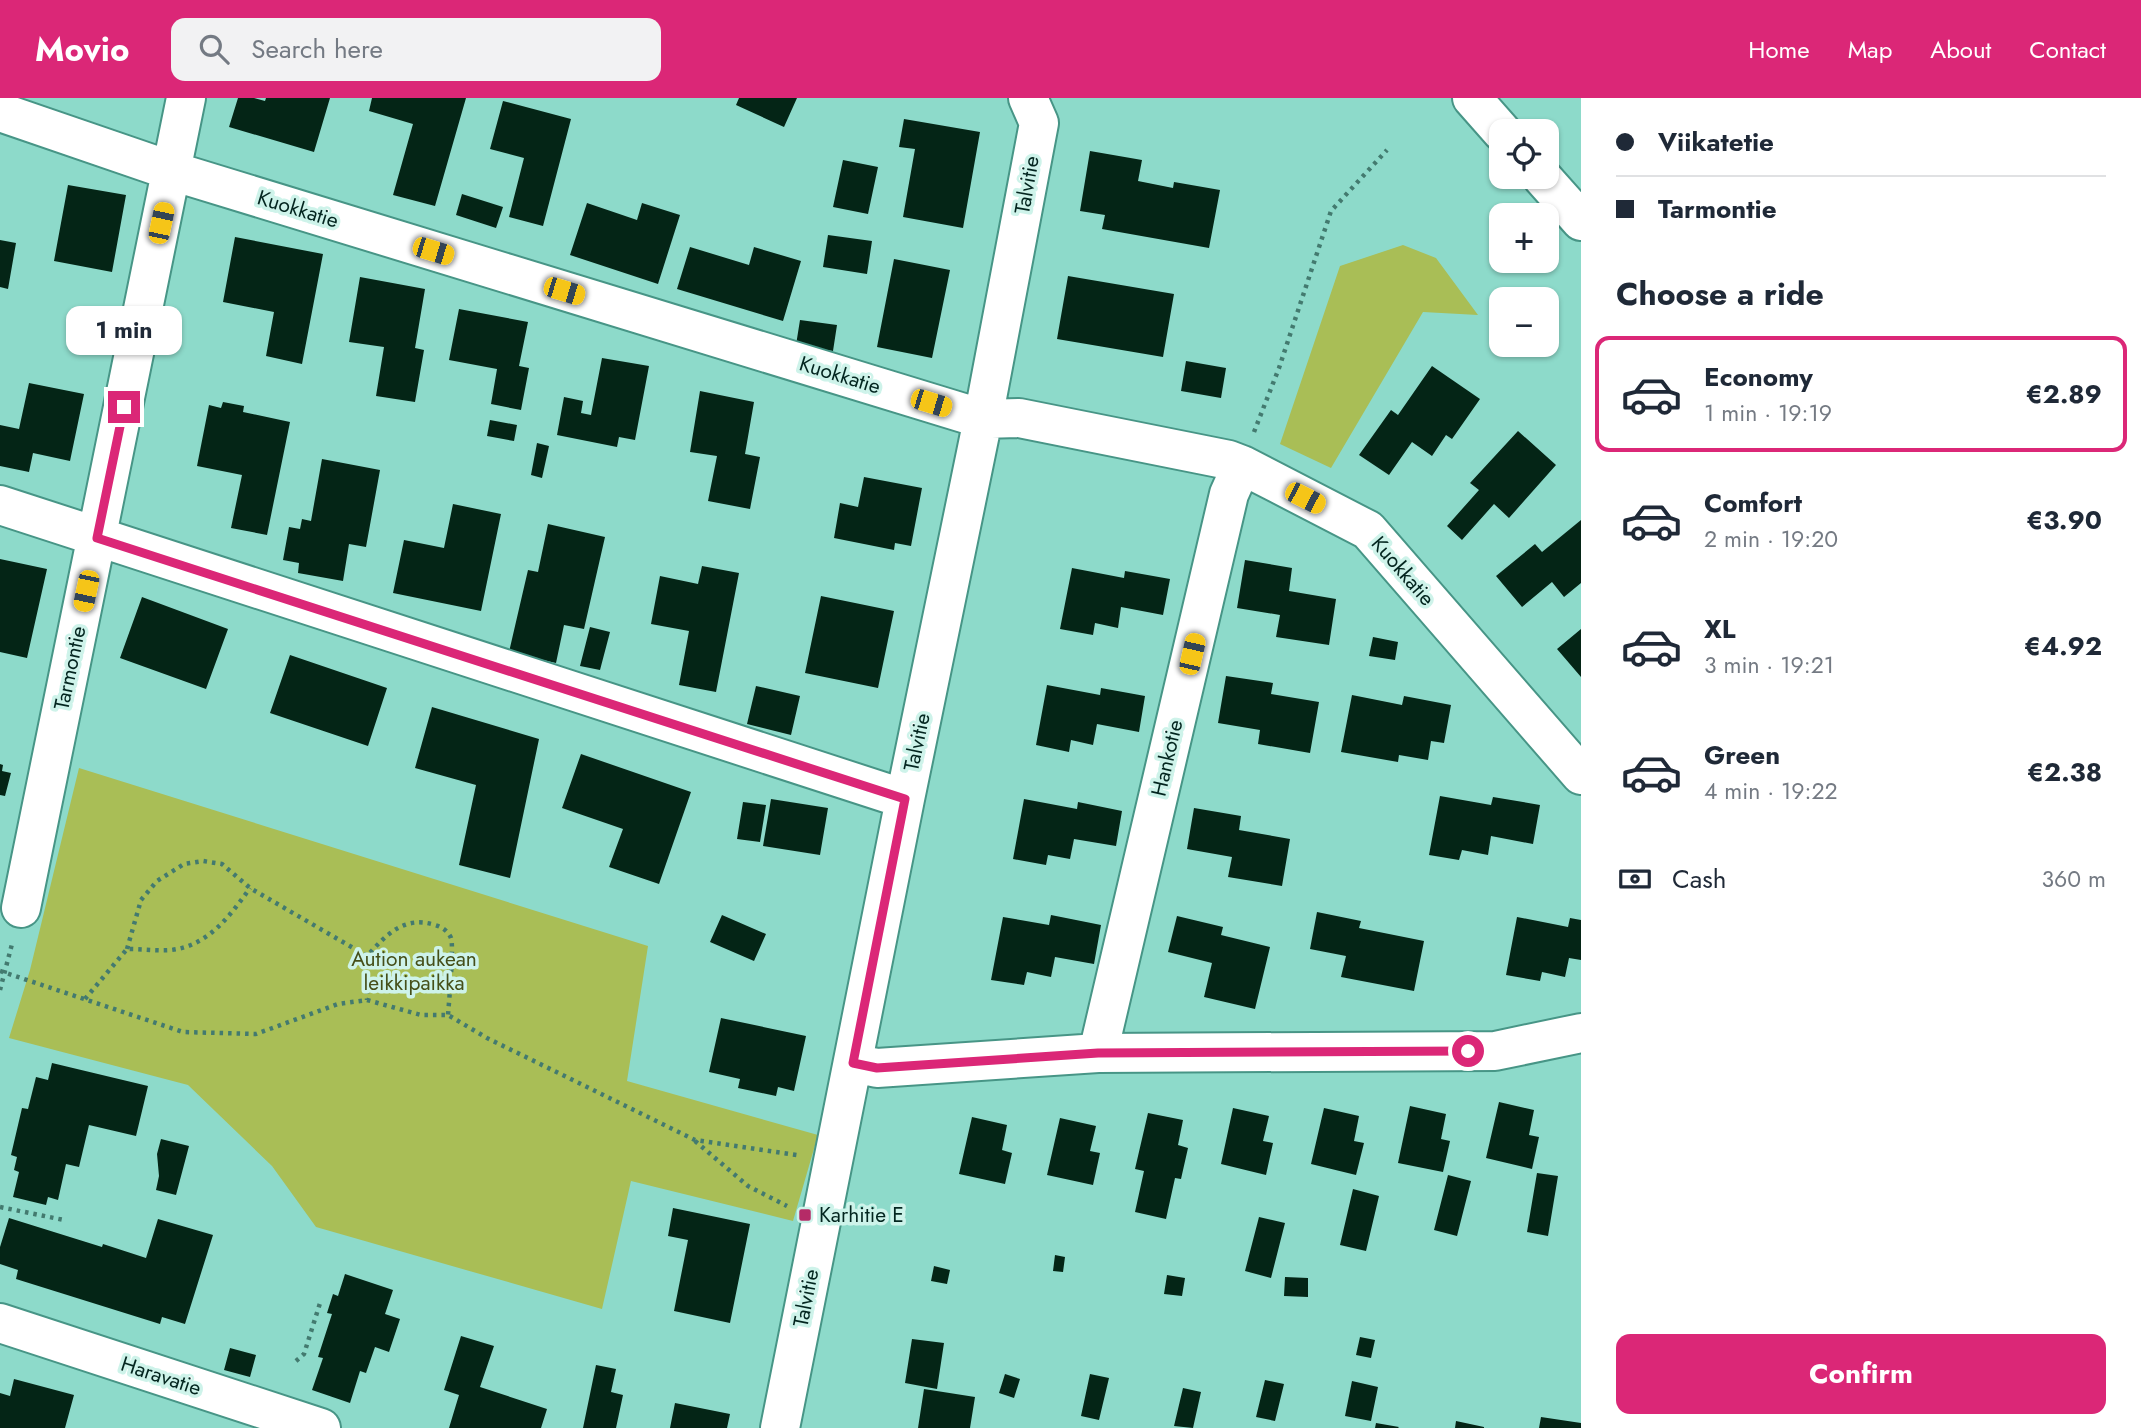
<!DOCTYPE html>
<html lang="en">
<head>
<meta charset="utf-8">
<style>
  body { margin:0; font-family:Jost,sans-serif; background:#f2f2f3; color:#1f2937; height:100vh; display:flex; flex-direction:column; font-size:26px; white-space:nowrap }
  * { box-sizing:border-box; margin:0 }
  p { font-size:23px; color:#747a83 }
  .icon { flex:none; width:38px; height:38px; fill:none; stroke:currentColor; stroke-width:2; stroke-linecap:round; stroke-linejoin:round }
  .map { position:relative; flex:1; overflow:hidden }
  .drawer { display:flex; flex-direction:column; background:#fff; width:560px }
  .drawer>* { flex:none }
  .banner { display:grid; align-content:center; height:154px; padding:0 35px; background:#fff }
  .controls { position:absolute; left:1489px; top:21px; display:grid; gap:14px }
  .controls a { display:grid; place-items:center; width:70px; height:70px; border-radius:14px; background:#fff; box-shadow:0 2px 5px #0004; font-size:35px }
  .end { position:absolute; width:32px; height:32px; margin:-16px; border:9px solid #db2777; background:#fff; box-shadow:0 0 0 4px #fff }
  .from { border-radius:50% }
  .bubble { position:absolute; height:49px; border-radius:14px; background:#fff; box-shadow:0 2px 5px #0004; font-size:23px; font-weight:700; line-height:49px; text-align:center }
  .car { position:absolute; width:21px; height:42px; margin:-21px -10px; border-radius:9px; box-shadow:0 0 5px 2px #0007; background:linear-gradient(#f5c518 24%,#345 0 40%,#f5c518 0 76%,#345 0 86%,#f5c518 0) }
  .banner b { display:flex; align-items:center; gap:24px; height:66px; font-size:26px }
  .banner b+b { border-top:2px solid #e0e1e3 }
  .banner i { width:18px; height:18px; background:#1f2937 }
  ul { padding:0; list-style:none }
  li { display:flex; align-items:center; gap:21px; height:116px; margin:0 14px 10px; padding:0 21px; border:4px solid transparent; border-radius:14px }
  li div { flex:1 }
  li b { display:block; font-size:26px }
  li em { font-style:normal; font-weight:700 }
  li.active { border-color:#db2777 }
  li>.icon { width:63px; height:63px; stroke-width:1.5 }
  h2 { padding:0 35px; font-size:32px; line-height:84px }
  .pay { display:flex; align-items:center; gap:18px; height:77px; padding:0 35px; font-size:26px }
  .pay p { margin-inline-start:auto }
  .button { display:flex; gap:14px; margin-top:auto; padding:14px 35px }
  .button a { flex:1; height:80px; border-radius:14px; background:#db2777; color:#fff; font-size:28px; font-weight:700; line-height:80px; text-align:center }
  header { display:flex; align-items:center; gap:42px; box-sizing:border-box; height:98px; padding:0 35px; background:#db2777; color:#fff }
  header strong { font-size:33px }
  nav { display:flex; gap:38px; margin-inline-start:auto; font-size:24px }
  .search { width:490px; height:63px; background:#f2f2f3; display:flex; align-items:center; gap:18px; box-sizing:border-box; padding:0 24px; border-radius:14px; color:#747a83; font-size:26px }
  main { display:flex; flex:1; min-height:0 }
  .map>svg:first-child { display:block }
  .green { fill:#a9be56 }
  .building { fill:#042516 }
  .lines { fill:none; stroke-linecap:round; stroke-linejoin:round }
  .street-casing { stroke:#479586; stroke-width:42 }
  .highway-casing { stroke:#479586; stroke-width:42 }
  .path { stroke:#437a6f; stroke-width:4.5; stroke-dasharray:3.5 5; stroke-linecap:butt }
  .street { stroke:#fff; stroke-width:38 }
  .highway { stroke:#fff; stroke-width:38 }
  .route { stroke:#db2777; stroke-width:9 }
  .poi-dot { fill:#b52b67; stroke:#cef3ea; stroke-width:2.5 }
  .labels { text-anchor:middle; stroke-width:7; stroke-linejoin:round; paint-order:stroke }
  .street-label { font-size:21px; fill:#03251f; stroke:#cef3ea }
  .park-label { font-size:21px; fill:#454f19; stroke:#cef3ea }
  .poi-label { font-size:21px; fill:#03251f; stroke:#cef3ea; text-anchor:start }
</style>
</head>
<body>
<header>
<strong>Movio</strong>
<div class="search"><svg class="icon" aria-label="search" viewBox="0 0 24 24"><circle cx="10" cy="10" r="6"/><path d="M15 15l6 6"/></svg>Search here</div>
<nav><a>Home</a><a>Map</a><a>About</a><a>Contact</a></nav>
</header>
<main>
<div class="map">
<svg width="1581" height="1330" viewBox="0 0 1581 1330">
  <rect width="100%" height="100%" fill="#8ddaca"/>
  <path class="green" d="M1403,147L1436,160L1478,217L1423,214L1331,370L1280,346L1340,168Z
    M79,670L648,848L627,983L818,1037L793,1123L631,1083L602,1211L316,1129L272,1068L188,987L9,940L30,872Z"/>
  <path class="building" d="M238,0H254L265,3L266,0H330L314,54L229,29Z
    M372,0H466L435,108L393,97L413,26L369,13Z
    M739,0H797L784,29L736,7Z
    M503,3L571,21L543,128L509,119L524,60L490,51Z
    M904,21L980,34L963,130L903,119L915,51L899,49Z
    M1090,53L1142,62L1138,83L1173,90L1174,84L1220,92L1209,150L1102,131L1105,117L1080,113Z
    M843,62L878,69L868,116L833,109Z
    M68,87L126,97L112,174L54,163Z
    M462,96L503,109L496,130L456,117Z
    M587,105L637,122L642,105L680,117L658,186L570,157Z
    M828,137L872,143L867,176L823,169Z
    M235,139L323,156L302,266L266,258L274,214L223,204Z
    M0,142L16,145L8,191L0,189Z
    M690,149L749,167L754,149L801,163L783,223L677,191Z
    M894,161L950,172L932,260L877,249Z
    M1068,178L1174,196L1163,259L1057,241Z
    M360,179L425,191L415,250L424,252L415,304L376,298L384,249L349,244Z
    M459,211L528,224L519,268L529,270L521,312L491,306L497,271L449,262Z
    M800,222L837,227L833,253L796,247Z
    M602,260L649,268L635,342L619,339L617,349L557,337L564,299L583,303L581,315L591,317Z
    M1186,263L1226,270L1221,300L1181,293Z
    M1432,268L1480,301L1452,341L1446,337L1432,358L1412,344L1389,377L1359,357L1391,312L1398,317Z
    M29,285L84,296L70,363L33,355L29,374L0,368V327L19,331Z
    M700,293L754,304L745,356L760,359L750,411L708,403L717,358L690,354Z
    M223,304L244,308L243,314L290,324L267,437L231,430L242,377L197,368L209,307L221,310Z
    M490,322L517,327L514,343L487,338Z
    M1518,333L1556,367L1509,420L1494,406L1462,442L1447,428L1479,392L1470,385Z
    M537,345L549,348L542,380L531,377Z
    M322,361L380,372L366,449L349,446L343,483L298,475L299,465L283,462L289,429L300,431L302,421L311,423Z
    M864,379L922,390L911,448L895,445L894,452L834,440L840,405L858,409Z
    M453,406L501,416L481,513L393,495L404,442L444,450Z
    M1581,422V485L1564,499L1552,484L1522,509L1496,478L1535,446L1542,454Z
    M548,426L605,439L584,531L564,527L556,565L509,554L528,472L538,474Z
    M0,461L47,471L27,560L0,554Z
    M1245,462L1292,470L1289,493L1336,501L1329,547L1276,539L1280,517L1237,510Z
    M702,468L739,475L716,594L679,587L689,533L651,526L660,478L698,486Z
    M1072,470L1124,480L1125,473L1170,481L1163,517L1121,509L1118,530L1095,525L1093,537L1060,531Z
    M821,498L894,513L878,590L805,575Z
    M142,499L228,531L206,591L120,560Z
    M590,529L610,534L600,572L580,568Z
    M1581,531V579L1557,551Z
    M1373,539L1398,544L1395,562L1369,558Z
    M290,557L387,590L368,648L270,615Z
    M1226,578L1273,585L1271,596L1319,604L1310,655L1258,646L1260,632L1218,625Z
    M1047,587L1100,597L1101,590L1145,598L1139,634L1097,626L1093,647L1071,642L1069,654L1036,647Z
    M756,588L800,598L791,637L747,626Z
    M1352,597L1402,607L1404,598L1451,607L1444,645L1431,643L1428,662L1399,657L1398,664L1341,654Z
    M432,609L539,641L510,780L459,767L476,687L415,670Z
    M581,656L691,694L659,786L609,769L623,731L562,710Z
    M0,666L3,667L2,673L11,675L5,698L0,697Z
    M1440,698L1491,707L1493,699L1540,707L1533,746L1491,738L1488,757L1462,752L1459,762L1429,757Z
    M771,701L828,710L820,757L763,748Z
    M1024,701L1077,711L1078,704L1122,713L1116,748L1074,741L1070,761L1048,757L1046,767L1013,761Z
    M743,704L766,707L760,744L737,741Z
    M1194,710L1241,718L1239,732L1290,741L1282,788L1228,779L1232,759L1187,751Z
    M1317,814L1361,823L1359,830L1424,843L1414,893L1341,879L1346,858L1310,851Z
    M722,817L766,836L754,863L710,844Z
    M1051,817L1101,827L1094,866L1055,859L1051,879L1027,874L1024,887L991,882L1003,819L1049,827Z
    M1177,818L1223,829L1221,837L1270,849L1255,911L1204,899L1212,865L1168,854Z
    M1517,819L1568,829L1570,820L1581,822V862L1569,860L1565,879L1542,874L1540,883L1506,877Z
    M721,920L806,938L794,993L778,989L776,998L738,990L740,981L709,974Z
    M52,965L148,988L136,1038L89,1027L79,1069L66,1066L58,1102L48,1099L46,1107L13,1099L19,1074L14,1072L17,1059L11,1057L22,1010L28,1011L36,979L48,982Z
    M1499,1004L1534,1012L1529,1037L1539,1039L1532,1071L1486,1060Z
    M1410,1008L1446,1016L1441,1041L1450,1043L1443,1074L1398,1065Z
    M1233,1010L1269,1018L1263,1043L1273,1045L1266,1077L1221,1066Z
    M1324,1010L1359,1018L1354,1043L1364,1045L1356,1077L1311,1066Z
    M1148,1015L1183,1022L1178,1047L1188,1050L1181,1081L1175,1080L1166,1121L1135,1114L1144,1073L1135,1071Z
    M972,1019L1007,1027L1002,1052L1012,1055L1005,1086L959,1076Z
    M1060,1020L1096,1028L1090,1053L1100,1055L1093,1087L1047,1077Z
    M161,1041L189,1048L176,1097L156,1092L159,1078L157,1056Z
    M1537,1075L1558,1078L1548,1138L1527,1134Z
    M1448,1077L1471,1083L1457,1138L1434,1132Z
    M1353,1091L1379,1098L1366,1153L1340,1147Z
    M673,1110L750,1126L730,1225L674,1213L688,1142L668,1138Z
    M1259,1119L1285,1125L1271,1180L1245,1173Z
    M9,1120L102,1149L103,1146L146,1160L158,1121L213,1137L185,1226L162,1219L160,1226L16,1181L18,1172L0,1166V1149Z
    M1055,1157L1065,1159L1063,1174L1053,1173Z
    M934,1168L950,1172L947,1186L931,1183Z
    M345,1176L393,1192L385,1216L400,1221L389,1254L375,1249L366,1275L360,1273L350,1305L312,1292L323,1260L318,1259L332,1216L327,1215L333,1196L338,1198Z
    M1167,1177L1185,1180L1182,1198L1164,1196Z
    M1285,1179L1308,1180V1199L1284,1198Z
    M461,1238L494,1248L480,1289L547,1311L541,1330H449L459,1297L444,1292Z
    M1360,1239L1375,1242L1371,1260L1356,1257Z
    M912,1241L944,1245L937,1291L905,1285Z
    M230,1250L256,1257L250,1279L224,1272Z
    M596,1267L616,1271L611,1294L623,1297L616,1330H583Z
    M1005,1276L1020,1281L1014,1300L999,1295Z
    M1090,1276L1109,1280L1099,1322L1081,1318Z
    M14,1281L74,1297L65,1330H0V1295L10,1298Z
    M1265,1282L1284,1286L1275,1323L1256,1319Z
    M1352,1283L1378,1289L1371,1323L1345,1318Z
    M1183,1290L1201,1294L1193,1330L1174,1328Z
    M924,1291L975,1299L970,1330H918Z
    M675,1305L730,1316L727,1330H670Z
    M1541,1319L1581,1325V1330H1539Z
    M1456,1323L1484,1329V1330H1455Z
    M1376,1325L1399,1329L1398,1330H1375Z"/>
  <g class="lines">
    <defs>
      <path id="street" d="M0,14L172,73L983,321L1019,320L1229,362L1242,367L1368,432L1581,677
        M0,407L905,701
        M21,810L186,0
        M1098,955L1229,396L1242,367
        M853,965L877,970L1098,955L1495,953L1581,935
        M0,1225L321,1330
        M780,1330L905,701L983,321L1039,25L1028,0"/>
      <path id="highway" d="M1472,0L1502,34
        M1542,79L1581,123"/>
    </defs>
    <use href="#street" class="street-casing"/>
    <use href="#highway" class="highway-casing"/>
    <path class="path" d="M1254,334L1279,270L1331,113L1387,52
      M127,851L141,802L157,783L184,766L203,763L222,766L250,790L367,858C386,837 404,817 435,827C442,829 448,833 451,840C454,848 449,904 448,917
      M367,858V902
      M0,873L183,934L256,936L338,906L367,902L421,917H448L487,940L695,1042L797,1057
      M0,892L12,846
      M85,901L127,851C142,851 157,853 171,852C208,848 230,818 250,790
      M695,1043L748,1088L787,1108
      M0,1109L64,1122
      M296,1263L304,1256L321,1202"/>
    <use href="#street" class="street"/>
    <use href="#highway" class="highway"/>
  </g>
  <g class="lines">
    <path class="route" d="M124,309L97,440L905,701L853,965L877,970L1098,955L1468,953"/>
  </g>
  <rect class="poi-dot" x="798" y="1110" width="14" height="14" rx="3.5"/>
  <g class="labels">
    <g class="street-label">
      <text transform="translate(1027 87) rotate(-80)" y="7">Talvitie</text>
      <text transform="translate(298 111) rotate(17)" y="7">Kuokkatie</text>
      <text transform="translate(840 277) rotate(17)" y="7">Kuokkatie</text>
      <text transform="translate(1403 473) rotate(49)" y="7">Kuokkatie</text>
      <text transform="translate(70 570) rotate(-78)" y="7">Tarmontie</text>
      <text transform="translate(917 644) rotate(-78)" y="7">Talvitie</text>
      <text transform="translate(1167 660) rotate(-77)" y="7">Hankotie</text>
      <text transform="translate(806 1200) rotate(-79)" y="7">Talvitie</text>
      <text transform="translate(161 1278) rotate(18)" y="7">Haravatie</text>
    </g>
    <g class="park-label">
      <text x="414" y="868">Aution aukean<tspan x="414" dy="24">leikkipaikka</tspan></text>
    </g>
    <g class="poi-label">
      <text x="819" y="1124">Karhitie E</text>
    </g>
  </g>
</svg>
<div class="controls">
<a><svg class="icon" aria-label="locate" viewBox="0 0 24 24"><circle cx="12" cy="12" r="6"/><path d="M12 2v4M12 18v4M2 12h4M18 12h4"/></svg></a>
<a>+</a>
<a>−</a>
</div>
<i class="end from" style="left:1468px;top:953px"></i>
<i class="end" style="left:124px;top:309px"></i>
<div class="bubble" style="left:66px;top:208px;width:116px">1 min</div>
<i class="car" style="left:161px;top:125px;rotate:12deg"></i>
<i class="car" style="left:433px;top:153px;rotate:107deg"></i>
<i class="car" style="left:564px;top:193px;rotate:107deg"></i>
<i class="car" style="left:931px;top:305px;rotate:107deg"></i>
<i class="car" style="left:1305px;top:400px;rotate:117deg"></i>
<i class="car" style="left:86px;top:493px;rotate:192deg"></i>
<i class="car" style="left:1192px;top:556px;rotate:13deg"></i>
</div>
<section class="drawer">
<div class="banner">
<b><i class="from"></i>Viikatetie</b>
<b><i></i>Tarmontie</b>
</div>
<h2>Choose a ride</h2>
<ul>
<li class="active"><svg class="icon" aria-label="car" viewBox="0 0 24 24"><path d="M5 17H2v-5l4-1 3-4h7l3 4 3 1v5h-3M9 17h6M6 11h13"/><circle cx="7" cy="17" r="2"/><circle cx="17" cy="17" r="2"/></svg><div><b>Economy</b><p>1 min · 19:19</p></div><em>€2.89</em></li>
<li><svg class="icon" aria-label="car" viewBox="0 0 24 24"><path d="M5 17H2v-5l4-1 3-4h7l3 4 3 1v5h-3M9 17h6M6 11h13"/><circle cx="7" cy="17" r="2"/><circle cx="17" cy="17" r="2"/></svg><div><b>Comfort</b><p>2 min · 19:20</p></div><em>€3.90</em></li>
<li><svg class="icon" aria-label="car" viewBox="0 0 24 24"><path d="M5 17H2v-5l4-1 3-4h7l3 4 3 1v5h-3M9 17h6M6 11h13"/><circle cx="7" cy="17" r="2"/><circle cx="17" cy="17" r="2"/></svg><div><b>XL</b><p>3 min · 19:21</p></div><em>€4.92</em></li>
<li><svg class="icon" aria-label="car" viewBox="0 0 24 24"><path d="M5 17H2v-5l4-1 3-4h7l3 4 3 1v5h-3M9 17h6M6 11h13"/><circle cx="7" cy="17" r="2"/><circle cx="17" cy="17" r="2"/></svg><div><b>Green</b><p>4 min · 19:22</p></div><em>€2.38</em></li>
</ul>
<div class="pay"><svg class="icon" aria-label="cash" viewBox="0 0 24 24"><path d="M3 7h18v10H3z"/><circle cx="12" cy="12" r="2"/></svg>Cash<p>360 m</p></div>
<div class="button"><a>Confirm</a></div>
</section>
</main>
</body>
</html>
